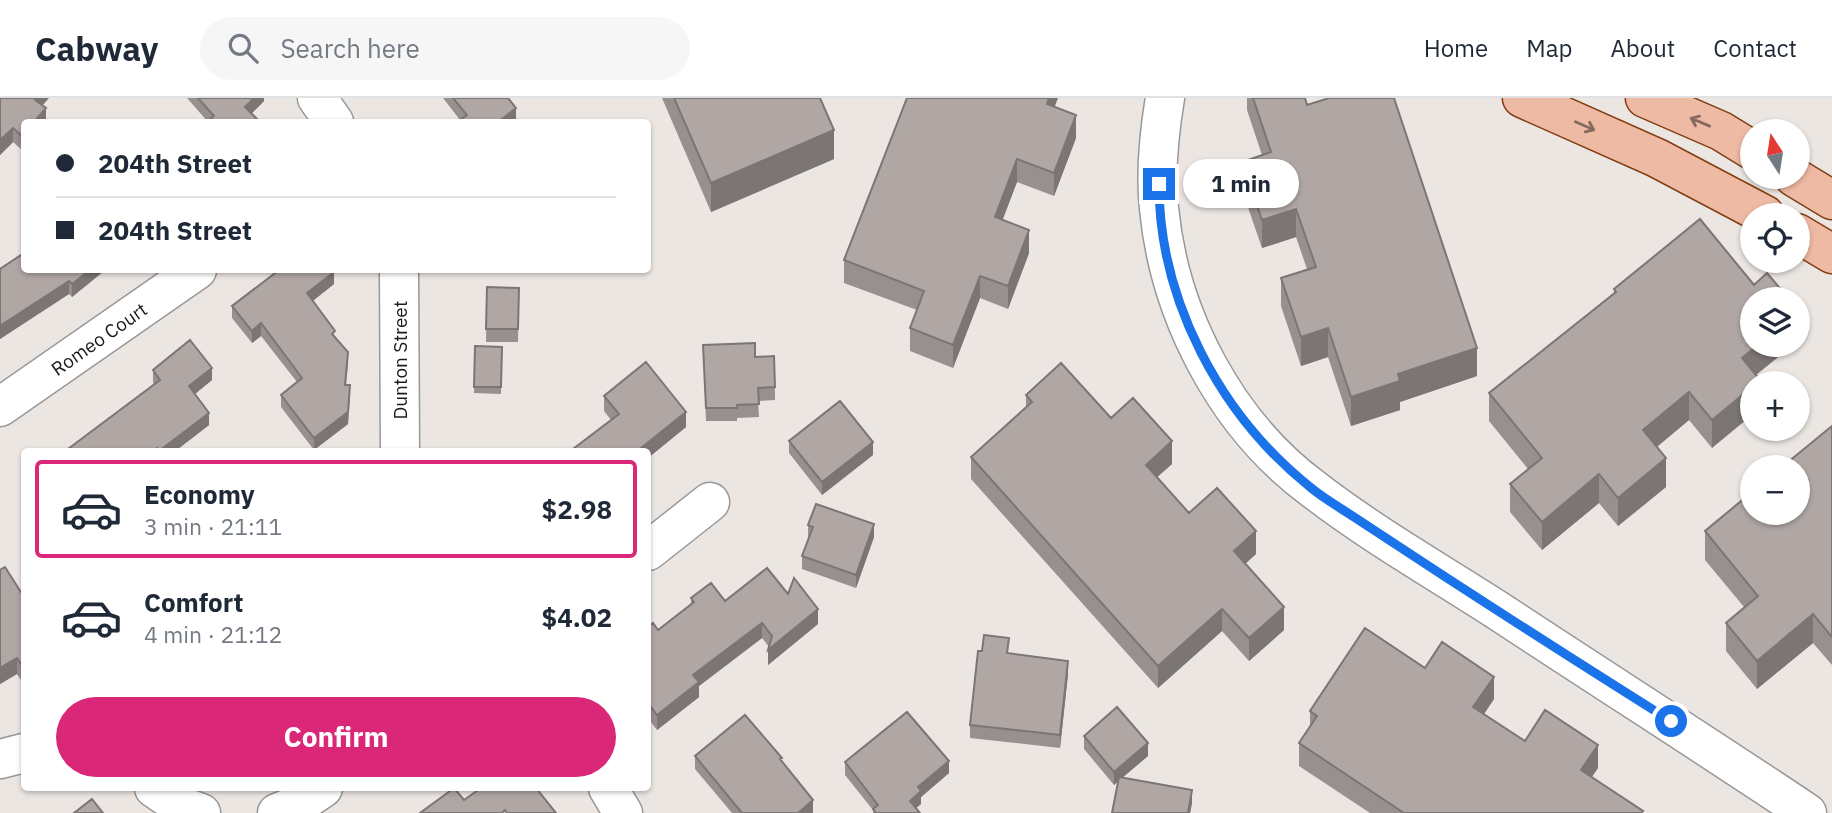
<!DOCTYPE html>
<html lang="en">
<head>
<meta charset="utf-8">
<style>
  body { margin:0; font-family:"IBM Plex Sans",sans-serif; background:#f6f6f7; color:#1f2937; height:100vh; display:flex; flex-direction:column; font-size:26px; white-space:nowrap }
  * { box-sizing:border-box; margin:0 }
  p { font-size:23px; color:#747a83 }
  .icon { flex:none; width:38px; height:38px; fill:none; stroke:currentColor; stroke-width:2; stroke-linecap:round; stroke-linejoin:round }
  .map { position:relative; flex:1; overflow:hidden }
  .drawer { position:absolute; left:21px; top:350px; width:630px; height:343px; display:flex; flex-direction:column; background:#fff; border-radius:7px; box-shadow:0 2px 5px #0004 }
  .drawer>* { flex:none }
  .banner { position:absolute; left:21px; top:21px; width:630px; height:154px; border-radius:7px; box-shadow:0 2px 5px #0004; display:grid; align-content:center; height:154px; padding:0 35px; background:#fff }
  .needle { width:46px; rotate:348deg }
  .fabs { position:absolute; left:1740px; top:21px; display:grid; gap:14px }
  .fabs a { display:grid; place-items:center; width:70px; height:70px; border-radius:50%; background:#fff; box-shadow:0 2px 5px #0004; font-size:35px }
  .end { position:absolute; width:32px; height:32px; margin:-16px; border:9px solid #1a73e8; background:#fff; box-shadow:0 0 0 4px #fff }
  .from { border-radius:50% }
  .bubble { position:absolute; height:49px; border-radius:24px; background:#fff; box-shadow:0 2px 5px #0004; font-size:23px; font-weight:800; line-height:49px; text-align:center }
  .banner b { display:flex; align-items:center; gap:24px; height:66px; font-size:26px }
  .banner b+b { border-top:2px solid #e0e1e3 }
  .banner i { width:18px; height:18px; background:#1f2937 }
  ul { padding:12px 0 0; list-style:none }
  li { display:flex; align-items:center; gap:21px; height:98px; margin:0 14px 10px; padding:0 21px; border:4px solid transparent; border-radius:7px }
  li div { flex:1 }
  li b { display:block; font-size:26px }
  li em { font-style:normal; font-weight:800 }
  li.current { border-color:#db2777 }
  li>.icon { width:63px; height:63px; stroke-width:1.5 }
  .button { display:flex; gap:14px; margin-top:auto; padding:14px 35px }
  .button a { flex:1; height:80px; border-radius:42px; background:#db2777; color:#fff; font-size:28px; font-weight:800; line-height:80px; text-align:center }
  header { display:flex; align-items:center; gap:42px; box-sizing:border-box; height:98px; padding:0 35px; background:#fff; border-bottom:2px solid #e0e1e3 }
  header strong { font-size:33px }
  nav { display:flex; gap:38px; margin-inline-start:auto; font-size:24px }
  .search { width:490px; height:63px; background:#f6f6f7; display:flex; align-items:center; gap:18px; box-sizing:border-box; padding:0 24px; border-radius:38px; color:#747a83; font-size:26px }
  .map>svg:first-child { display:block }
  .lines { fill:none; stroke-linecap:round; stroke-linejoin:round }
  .minor-casing { stroke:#989898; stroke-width:41 }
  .major-casing { stroke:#813e12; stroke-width:41 }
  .minor { stroke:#fff; stroke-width:38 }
  .major { stroke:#efbaa3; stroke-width:38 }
  .wall { fill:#97908e }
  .shaded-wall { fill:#7b7574 }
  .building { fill:#b0a7a5; stroke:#7b7574; stroke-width:2 }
  .oneway { stroke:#856a5f }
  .route { stroke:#1a73e8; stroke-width:9 }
  .labels { text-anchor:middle; stroke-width:7; stroke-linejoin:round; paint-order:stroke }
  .street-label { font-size:19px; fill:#1b1b1b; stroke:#fff }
</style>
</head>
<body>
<header>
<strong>Cabway</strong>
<div class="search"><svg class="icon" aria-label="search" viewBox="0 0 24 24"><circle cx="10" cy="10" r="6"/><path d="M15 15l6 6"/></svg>Search here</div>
<nav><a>Home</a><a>Map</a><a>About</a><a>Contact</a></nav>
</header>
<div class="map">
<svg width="1832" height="715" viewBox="0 0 1832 715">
  <rect width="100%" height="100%" fill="#ebe6e2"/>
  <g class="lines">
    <defs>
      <path id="minor" d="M317,0L334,24
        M1165,0C1159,36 1155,74 1159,110C1169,217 1226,326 1312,390C1370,435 1435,472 1497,512C1600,580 1704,646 1807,715
        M399,172L400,354
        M0,309L197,172
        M648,453L710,404
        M0,661L24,655
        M154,690L179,707L201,715
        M608,690L623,715
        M277,715L299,706L323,690"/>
      <path id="major" d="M1522,0L1657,60L1765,117
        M1645,0L1721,33L1752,52
        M1794,79L1832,102
        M1797,135L1832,156"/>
    </defs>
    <use href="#minor" class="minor-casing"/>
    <use href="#major" class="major-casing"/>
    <use href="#minor" class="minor"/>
    <use href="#major" class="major"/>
  </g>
  <path class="wall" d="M0,0L42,8L46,24H24V50L22,52L13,44L0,57Z
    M187,0H264V3L252,15L208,24Z
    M443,0H508L516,23L514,24H457L460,22Z
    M662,0H820L834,61L711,114Z
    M1247,0H1305L1307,7L1477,278L1400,304V312L1351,328L1328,259L1301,268L1281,208V180L1307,171L1296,139L1262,150L1242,92V64L1262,57L1247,12Z
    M1055,9L1076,40L1054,98L1017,84L1002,122L1029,155L1008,211L980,200L953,270L910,253V230L917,212L844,185V162Z
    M0,171L104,172V173L72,199L69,196L0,241Z
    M334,186L313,203L335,239L348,266L346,287L350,299L348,326L314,352L281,309V297L297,284L261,238L252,245L232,220V208Z
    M487,189L519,190L518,244H486Z
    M1614,191L1752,247H1793L1756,277L1760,285L1712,350L1689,322L1657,349L1666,389L1618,428L1599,405L1542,452L1510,414V386L1528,371L1489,323V295L1614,195Z
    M703,247L755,259L775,289V302L758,303L759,319L737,320V323H706Z
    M475,248L502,249L501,296L474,295Z
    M153,272L212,282L194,296L209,327L174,354H64L154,287L153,284Z
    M1026,297L1111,320L1172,366L1157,379L1189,415L1256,456L1245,466L1284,532L1249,563L1222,533L1158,590L971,381V359L1026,310Z
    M604,298L686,329L648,360V354L611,322L604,313Z
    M1832,328V567L1813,545L1757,591L1726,553V525L1744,509L1705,462V433Z
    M789,343L873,357L822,397L789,355Z
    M808,427L874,439L856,490L802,471V458L808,440Z
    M788,496L818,526L768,567L769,549L762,540L699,588V599L657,632L648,620V529L658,532L691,507V500L725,503Z
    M24,499V580L21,582L17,576L0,586Z
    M1008,555L1068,576L1060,650L970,640V627Z
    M1425,570L1494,601L1484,616L1525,643L1598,670L1592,679L1643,715H1370L1299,668V645L1310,629V613Z
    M1084,638L1148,658L1122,679L1192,705L1190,715H1112L1118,683L1114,687L1084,651Z
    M695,658L782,663L813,715H732L695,671Z
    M845,664L949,675L921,699V706L916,710L920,715H873V712L845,677Z"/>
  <path class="shaded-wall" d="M37,0H49L35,16V2Z
    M254,0H264V3L245,22V9Z
    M1049,0H1058L1047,29V6Z
    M46,10V24H34Z
    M516,10V23L514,24H502V21Z
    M1076,17V40L1054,98V75Z
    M13,30V44L0,57V42Z
    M834,32V61L711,114V85Z
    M24,35V50L22,52V38Z
    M1017,61V84L995,142V119Z
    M1296,111V139L1262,150V122Z
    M1029,132V155L1008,211V188Z
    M90,172H104V173L72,199V186Z
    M334,174V186L307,207V195Z
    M980,178V200L953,270V247Z
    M69,183V196L0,241V228Z
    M1799,213V242L1797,243V215Z
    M261,225V238L252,245V233Z
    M1328,230V259L1301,268V239Z
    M1758,247H1793L1742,288V260Z
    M1477,250V278L1400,304V312L1351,328V299L1398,276Z
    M212,270V282L189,301V288Z
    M350,287L348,326L314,352V340Z
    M1752,289V317L1712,350V322Z
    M1689,294V322L1643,360V332Z
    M686,314V329L648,360V354H636Z
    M209,315V327L174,354H159Z
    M1172,343V366L1146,389V367Z
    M873,344V357L822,397V384Z
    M1666,360V389L1618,428V400Z
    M1599,376V405L1542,452V424Z
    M874,426V439L856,490V477Z
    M1256,433V456L1234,476V453Z
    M1284,509V532L1249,563V540Z
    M818,511V526L768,567V552Z
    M1222,511V533L1158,590V568Z
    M1813,516V545L1757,591V563Z
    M762,525V540L699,588V599L657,632V617L693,577Z
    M17,560V576L0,586V570Z
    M1068,563V576L1060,650V637Z
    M24,564V580L21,582V566Z
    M1494,579V601L1473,632V609Z
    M1148,645V658L1114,687V674Z
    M1598,647V670L1581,694V672Z
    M949,663V675L921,699V706L910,715V703L918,689Z
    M1192,692V705L1190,715H1188Z
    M813,702V715H798Z"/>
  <path class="building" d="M0,0H37L35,2L46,10L34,24H24V35L22,38L13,30L0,42Z
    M198,0H254L245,9L260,24H207L214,18Z
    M453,0H508L516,10L502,21L505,24H457L467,17Z
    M674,0H820L834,32L711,85Z
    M907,0H1049L1047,6L1076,17L1054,75L1017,61L995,119L1029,132L1008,188L980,178L953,247L910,230L924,193L844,162Z
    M1253,0H1305L1307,7L1329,0H1394L1477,250L1398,276L1400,283L1351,299L1328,230L1301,239L1281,180L1316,169L1296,111L1262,122L1242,64L1271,54Z
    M1700,121L1754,187L1767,175L1789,201H1752V247H1758L1742,260L1760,282L1756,285H1752V289L1712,322L1689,294L1643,332L1666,360L1618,400L1599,376L1542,424L1510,386L1542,360L1489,295L1616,194L1614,191Z
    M24,155V172H90L72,186L69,183L0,228V171Z
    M279,172H332L334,174L307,195L335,233L332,236L348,254L345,287H350L348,314L314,340L281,297L302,280L261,225L252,233L232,208Z
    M487,189L519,190L518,231H486Z
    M190,242L212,270L189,288L209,315L159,353L157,350L153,354H64L160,282L153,272Z
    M755,245V259L774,258L775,289L758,290L759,306L737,307V310H706L703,247Z
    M475,248L502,249L501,289H474Z
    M646,264L686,314L636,354H569L619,316L604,298Z
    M1061,265L1111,320L1133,300L1172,343L1146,367L1189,415L1217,390L1256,433L1234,453L1284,509L1249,540L1222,511L1158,568L971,359L1032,304L1026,297Z
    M840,303L873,344L822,384L789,343Z
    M1832,328V539L1813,516L1757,563L1726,525L1758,498L1705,433L1752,394V415H1797V369H1782Z
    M816,406L874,426L856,477L802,458L813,429L808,427Z
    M5,469L24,499V564L21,566L17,560L0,570V472Z
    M767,470L788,496L794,480L818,511L768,552L772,538L762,525L693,577L699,584L657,617L648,605V529L653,525L658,532L694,504L691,500L711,485L725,503Z
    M1365,530L1425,570L1442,544L1494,579L1473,609L1525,643L1545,612L1598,647L1581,672L1643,713L1641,715H1404L1299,645L1317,618L1310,613Z
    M984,537L1009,540L1007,555L1068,563L1060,637L970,627L978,553H982Z
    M1117,609L1148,645L1114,674L1084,638Z
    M907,614L949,663L918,689L921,693L910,703L920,715H876L873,711L878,707L845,664Z
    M745,617L782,660L780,661L813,702L798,715H742L695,658Z
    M1119,679L1192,692L1188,715H1112Z
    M454,690L464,702L481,690H536L556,715H507L505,712L502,715H420Z
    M92,701L103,715H74Z"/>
  <defs><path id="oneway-shaft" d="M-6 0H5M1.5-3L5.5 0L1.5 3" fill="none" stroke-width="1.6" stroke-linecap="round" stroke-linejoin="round" transform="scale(1.75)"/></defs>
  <g class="oneway">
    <use href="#oneway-shaft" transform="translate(1700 24) rotate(-157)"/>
    <use href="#oneway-shaft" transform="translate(1585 28) rotate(24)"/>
  </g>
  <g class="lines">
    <path class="route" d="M1159,86C1159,202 1220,317 1310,389C1323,400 1339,409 1354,419C1385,439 1416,460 1447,480C1521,528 1596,576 1671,623"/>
  </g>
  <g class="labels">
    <g class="street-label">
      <text transform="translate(99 241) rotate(-35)" y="7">Romeo Court</text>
      <text transform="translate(400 262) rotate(-90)" y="7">Dunton Street</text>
    </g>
  </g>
</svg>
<div class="fabs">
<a><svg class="needle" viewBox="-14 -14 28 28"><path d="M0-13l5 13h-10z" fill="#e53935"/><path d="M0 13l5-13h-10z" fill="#747a83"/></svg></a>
<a><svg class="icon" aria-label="locate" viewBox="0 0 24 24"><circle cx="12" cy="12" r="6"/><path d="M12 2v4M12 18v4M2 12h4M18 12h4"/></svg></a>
<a><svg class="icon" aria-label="layers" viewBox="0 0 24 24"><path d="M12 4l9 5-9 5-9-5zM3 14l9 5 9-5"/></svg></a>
<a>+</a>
<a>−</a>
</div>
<i class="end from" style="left:1671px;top:623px"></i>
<i class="end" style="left:1159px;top:86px"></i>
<div class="bubble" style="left:1183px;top:61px;width:116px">1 min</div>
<div class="banner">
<b><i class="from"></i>204th Street</b>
<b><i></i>204th Street</b>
</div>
<section class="drawer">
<ul>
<li class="current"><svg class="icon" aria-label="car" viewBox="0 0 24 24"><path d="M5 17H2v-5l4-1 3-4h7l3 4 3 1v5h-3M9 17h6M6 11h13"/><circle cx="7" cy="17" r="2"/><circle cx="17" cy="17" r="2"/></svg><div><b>Economy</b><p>3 min · 21:11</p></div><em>$2.98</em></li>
<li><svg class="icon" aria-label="car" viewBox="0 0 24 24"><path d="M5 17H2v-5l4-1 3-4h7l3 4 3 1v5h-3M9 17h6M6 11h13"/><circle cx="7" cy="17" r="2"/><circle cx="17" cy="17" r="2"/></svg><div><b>Comfort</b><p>4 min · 21:12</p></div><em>$4.02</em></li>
</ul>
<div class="button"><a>Confirm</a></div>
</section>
</div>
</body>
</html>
